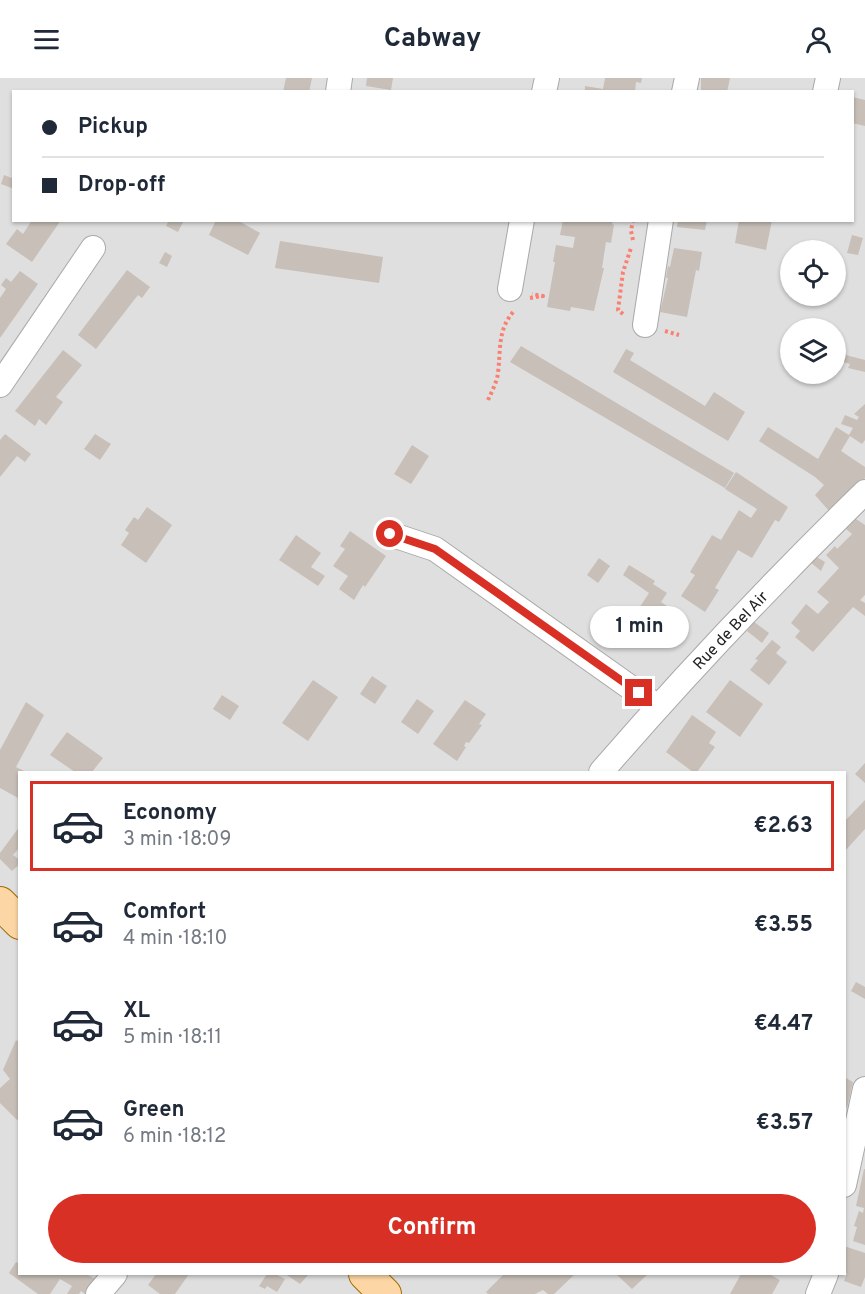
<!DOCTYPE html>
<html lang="en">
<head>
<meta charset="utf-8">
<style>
  body { margin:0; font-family:Overpass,sans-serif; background:#f6f6f7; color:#1f2937; height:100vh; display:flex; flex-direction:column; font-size:22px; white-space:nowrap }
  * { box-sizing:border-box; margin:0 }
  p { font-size:20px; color:#747a83 }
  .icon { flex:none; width:33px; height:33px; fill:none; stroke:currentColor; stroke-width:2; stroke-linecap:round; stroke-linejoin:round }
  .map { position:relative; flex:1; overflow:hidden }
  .drawer { position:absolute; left:18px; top:693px; width:828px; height:504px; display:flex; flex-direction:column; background:#fff; border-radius:0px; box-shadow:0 2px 4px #0004 }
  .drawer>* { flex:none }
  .banner { position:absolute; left:12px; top:12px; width:842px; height:132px; border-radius:0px; box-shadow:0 2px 4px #0004; display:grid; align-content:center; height:132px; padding:0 30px; background:#fff }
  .buttons { position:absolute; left:780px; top:162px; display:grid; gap:12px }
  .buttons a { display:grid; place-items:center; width:66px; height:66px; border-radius:50%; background:#fff; box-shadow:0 2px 4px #0004; font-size:30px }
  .end { position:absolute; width:27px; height:27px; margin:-14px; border:8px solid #d93025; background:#fff; box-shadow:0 0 0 3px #fff }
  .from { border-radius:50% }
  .bubble { position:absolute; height:42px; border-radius:21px; background:#fff; box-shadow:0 2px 4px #0004; font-size:20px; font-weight:700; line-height:42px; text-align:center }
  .banner b { display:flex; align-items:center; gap:21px; height:57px; font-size:22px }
  .banner b+b { border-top:2px solid #e0e1e3 }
  .banner i { width:15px; height:15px; background:#1f2937 }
  ul { padding:10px 0 0; list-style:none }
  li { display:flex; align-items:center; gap:18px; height:90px; margin:0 12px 9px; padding:0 18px; border:3px solid transparent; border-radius:0px }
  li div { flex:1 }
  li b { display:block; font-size:22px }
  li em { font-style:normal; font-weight:700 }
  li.active { border-color:#d93025 }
  li>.icon { width:54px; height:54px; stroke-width:1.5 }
  .cta { display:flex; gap:12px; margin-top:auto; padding:12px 30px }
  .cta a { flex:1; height:69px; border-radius:36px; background:#d93025; color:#fff; font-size:24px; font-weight:700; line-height:69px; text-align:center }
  header { display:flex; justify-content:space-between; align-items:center; height:78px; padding:0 30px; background:#fff; font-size:27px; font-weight:700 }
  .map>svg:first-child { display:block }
  .residential { fill:#e0dfdf; fill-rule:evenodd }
  .building { fill:#c7bfb8 }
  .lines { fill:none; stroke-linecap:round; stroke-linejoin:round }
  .minor-casing { stroke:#a9a9a9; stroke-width:26 }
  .major-casing { stroke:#a06b00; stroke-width:34 }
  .path { stroke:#fa8072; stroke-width:4; stroke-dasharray:3 3; stroke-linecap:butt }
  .minor { stroke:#fff; stroke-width:24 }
  .major { stroke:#fcd6a4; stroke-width:32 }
  .route { stroke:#d93025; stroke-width:8 }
  .labels { text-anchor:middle; stroke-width:5; stroke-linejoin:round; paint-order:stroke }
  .street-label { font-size:16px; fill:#222; stroke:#fff }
</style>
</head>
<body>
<header><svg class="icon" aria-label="menu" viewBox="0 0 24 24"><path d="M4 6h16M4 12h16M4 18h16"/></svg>Cabway<svg class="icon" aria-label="person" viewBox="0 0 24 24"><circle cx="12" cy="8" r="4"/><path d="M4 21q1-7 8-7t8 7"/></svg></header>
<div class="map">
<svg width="865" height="1216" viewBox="0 0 865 1216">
  <rect width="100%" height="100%" fill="#f2efe9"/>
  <path class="residential" d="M0,0H865V1216H0ZM14,14H852V142H14ZM790,172H836V218H790ZM790,250H836V296H790ZM20,694H844V1196H20Z"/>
  <path class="building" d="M286,0H312L309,14H283Z
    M367,0H393L391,12L366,8Z
    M605,0H642L641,5L636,4L635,14H585V8L603,11Z
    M701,0H730L727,14H701Z
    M852,19L865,22V48L852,45Z
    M4,97L14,101V111L1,106Z
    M32,142H61L32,184L6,166L17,151L23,156Z
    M169,142H184L178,154L166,148Z
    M216,142H237L260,155L248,177L209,157Z
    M563,142H613L612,146L614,147L611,165L606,164L602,190H604L594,233L571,229L570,233L547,229L555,184H553L556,167L573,170L575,159L560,157Z
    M678,142H707L705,152L677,149Z
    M739,142H772L766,172L735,165Z
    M852,157L863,160L858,177L847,175Z
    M280,163L383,179L379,205L275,190Z
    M674,170L702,174L699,193L696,192L687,239L660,234L668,200H666L668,188L670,189Z
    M165,174L172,178L167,189L159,185Z
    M127,192L150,209L142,220L138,217L96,271L78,257Z
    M20,193L38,206L0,260V220L6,211L1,207L6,200L11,204Z
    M521,268L734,395L725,410L510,284Z
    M626,271L634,275L630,282L705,328L714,314L745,334L728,363L613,294Z
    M63,272L82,287L56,319L63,324L46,347L39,341L35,348L15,333Z
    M838,275L865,282V294L848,290L850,286L836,282Z
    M865,326V362L862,366L850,358L841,373L865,389V400L830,434L815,417L824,407L815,399L759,363L768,349L818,381L836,349L849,357L853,350L841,346L845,337L857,342L859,339L854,336Z
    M5,356L31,376L25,384L17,378L0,399V362Z
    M95,356L111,366L100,382L84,371Z
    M412,367L429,378L411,406L394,396Z
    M736,394L788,429L779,444L775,442L752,480L738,472L715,510L719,512L705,534L681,518L695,497L690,494L712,457L721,462L739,432L751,440L757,431L725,411Z
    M147,429L172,447L146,485L121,467L129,455L125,452L134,439L138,442Z
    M856,441L865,447V517L860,522L865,525V538L853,529L813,574L795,559L800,553L791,545L806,526L818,536L829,524L817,514L839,490L826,477L835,468L837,471L852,456L846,451Z
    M350,453L386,478L365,509L363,507L354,522L339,511L348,498L333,488L345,471L340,468Z
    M296,457L321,475L311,489L325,498L318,508L279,482Z
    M815,478L825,484L821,493L809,483Z
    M599,480L610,488L598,505L587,497Z
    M629,487L655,503L653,506L667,515L661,524L680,537L671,551L659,542L653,551L634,538L649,515L623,497Z
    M754,544L769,555L762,565L747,553Z
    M772,562L781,569L776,575L787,584L769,607L750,592L758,582L755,581Z
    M372,598L387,608L375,626L360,616Z
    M313,602L338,619L308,663L282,645Z
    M730,602L763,626L740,659L706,634Z
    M222,617L239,628L230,642L213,631Z
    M417,621L434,633L418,656L401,644Z
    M465,622L486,636L479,646L482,647L469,665L466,664L464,668L466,669L457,683L433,666Z
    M26,624L44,637L16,689L26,694H20V721L0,710V672Z
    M692,637L716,654L709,665L715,669L697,694H693L666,674Z
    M67,654L103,680L92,694H75L50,677Z
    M865,685V705L855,696Z
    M865,722V751L844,774V744Z
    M20,748V769L13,777L20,782V786L12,793L0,781V775Z
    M856,904L865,909V921L851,913Z
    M16,962L20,965V1040L17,1042L0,1025V1010L10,1001L3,992Z
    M844,999L853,1004L847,1030L844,1028Z
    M864,1091H865V1167L853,1163L857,1149L854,1148L859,1133L863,1135L864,1130L856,1128Z
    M844,1168L865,1175V1199L861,1209L844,1203L847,1195L844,1194Z
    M16,1184L20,1186V1196H86L97,1202L85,1216L81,1213L79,1216H67L72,1208L60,1201L50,1216H38L9,1195Z
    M156,1196H189L175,1216H160L148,1207Z
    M267,1196H275L285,1201L277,1214L267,1208L265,1211L259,1208Z
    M288,1196H309L300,1206L287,1197Z
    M504,1196H575L554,1216H548L543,1212L535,1216H488L486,1214Z
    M616,1196H648L632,1211Z
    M741,1196H769L780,1202L772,1216H730Z"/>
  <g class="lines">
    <defs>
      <g id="minor">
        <path d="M338,14L340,0"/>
        <path d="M544,14L547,0"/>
        <path d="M684,14L687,0"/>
        <path d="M825,14L828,0"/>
        <path d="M510,211L522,142"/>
        <path d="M645,247L661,142"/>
        <path d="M0,307L93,170"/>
        <path d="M390,456L435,471L658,629"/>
        <path id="s1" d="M601,694C685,597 773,504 865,414"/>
        <path d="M844,1107L865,1011"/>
        <path d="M98,1216L115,1196"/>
        <path d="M818,1216L826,1196"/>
      </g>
      <path id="major" d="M0,825L20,845
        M365,1196L385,1216"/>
    </defs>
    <use href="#minor" class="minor-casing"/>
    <use href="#major" class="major-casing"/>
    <path class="path" d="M633,162L631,153L633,142
      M530,220L543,218L532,216
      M623,236L618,232L623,194L631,170
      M665,253L679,257
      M488,322C492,313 497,304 498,295C501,271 497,251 515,232"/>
    <use href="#minor" class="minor"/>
    <use href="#major" class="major"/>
  </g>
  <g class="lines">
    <path class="route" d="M390,456L435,471L639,615"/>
  </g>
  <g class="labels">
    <g class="street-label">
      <text dy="6" stroke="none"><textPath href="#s1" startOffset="192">Rue de Bel Air</textPath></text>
    </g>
  </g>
</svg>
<div class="buttons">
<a><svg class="icon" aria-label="locate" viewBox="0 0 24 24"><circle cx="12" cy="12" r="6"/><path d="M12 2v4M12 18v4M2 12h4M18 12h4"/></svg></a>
<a><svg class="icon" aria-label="layers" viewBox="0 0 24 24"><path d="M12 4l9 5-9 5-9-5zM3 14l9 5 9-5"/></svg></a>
</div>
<i class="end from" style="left:390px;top:456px"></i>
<i class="end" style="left:639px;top:615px"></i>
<div class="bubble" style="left:590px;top:528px;width:99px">1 min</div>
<div class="banner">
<b><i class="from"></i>Pickup</b>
<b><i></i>Drop-off</b>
</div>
<section class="drawer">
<ul>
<li class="active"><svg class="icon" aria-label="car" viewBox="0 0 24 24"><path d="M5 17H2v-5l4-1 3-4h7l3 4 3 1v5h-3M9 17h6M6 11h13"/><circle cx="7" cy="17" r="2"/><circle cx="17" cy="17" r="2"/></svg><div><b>Economy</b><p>3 min · 18:09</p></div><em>€2.63</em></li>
<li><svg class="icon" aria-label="car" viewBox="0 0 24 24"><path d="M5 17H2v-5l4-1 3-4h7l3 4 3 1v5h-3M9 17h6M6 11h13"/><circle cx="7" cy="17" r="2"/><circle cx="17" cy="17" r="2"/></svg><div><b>Comfort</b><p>4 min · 18:10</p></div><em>€3.55</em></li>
<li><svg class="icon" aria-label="car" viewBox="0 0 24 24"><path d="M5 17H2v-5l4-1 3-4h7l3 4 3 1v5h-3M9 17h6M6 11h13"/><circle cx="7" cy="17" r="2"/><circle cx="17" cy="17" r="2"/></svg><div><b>XL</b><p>5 min · 18:11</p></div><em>€4.47</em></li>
<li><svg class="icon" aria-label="car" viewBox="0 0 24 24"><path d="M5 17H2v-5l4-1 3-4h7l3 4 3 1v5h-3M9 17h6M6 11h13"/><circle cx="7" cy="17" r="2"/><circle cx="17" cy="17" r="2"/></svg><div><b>Green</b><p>6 min · 18:12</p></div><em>€3.57</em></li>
</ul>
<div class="cta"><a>Confirm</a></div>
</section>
</div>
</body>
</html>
